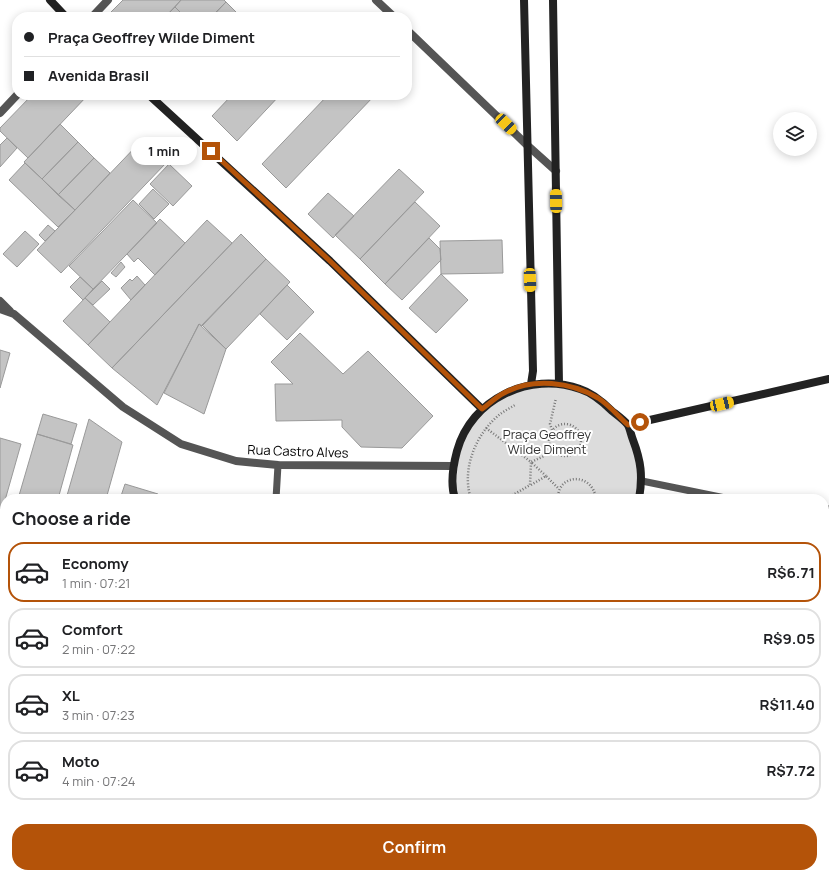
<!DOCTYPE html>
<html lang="en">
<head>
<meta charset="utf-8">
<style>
  body { margin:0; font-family:Manrope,sans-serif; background:#f2f2f2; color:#202124; height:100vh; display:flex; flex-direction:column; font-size:15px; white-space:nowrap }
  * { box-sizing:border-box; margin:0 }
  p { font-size:13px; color:#757577 }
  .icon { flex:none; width:22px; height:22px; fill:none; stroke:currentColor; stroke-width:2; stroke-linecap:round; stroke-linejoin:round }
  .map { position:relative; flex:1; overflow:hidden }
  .side { position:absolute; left:0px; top:494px; width:829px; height:384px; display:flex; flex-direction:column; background:#fff; border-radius:16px 16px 0 0; box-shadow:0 2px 10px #0003 }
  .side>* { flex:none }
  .top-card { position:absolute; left:12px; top:12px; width:400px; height:88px; border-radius:16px; box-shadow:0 2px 10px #0003; display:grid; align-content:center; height:88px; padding:0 12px; background:#fff }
  .controls { position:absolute; left:773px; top:112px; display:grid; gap:8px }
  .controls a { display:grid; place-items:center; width:44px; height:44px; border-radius:50%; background:#fff; box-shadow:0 2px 10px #0003; font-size:20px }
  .end { position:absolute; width:18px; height:18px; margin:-9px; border:5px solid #b45309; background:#fff; box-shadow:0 0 0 2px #fff }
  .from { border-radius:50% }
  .bubble { position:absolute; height:28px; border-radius:14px; background:#fff; box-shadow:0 2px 10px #0003; font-size:13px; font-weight:700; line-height:28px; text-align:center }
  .car { position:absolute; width:12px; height:24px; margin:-12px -6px; border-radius:5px; box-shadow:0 0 3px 1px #0007; background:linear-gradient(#f5c518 24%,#345 0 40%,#f5c518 0 76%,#345 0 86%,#f5c518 0) }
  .top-card b { display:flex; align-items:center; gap:14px; height:38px; font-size:15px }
  .top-card b+b { border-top:1px solid #e0e0e0 }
  .top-card i { width:10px; height:10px; background:#202124 }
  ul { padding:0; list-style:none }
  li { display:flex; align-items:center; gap:12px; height:60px; margin:0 8px 6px; padding:0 4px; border:2px solid #e0e0e0; border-radius:16px }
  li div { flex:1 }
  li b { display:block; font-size:15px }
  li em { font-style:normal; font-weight:700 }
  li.active { border-color:#b45309 }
  li>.icon { width:36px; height:36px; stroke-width:1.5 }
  h2 { padding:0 12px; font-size:18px; line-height:48px }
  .action { display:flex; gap:8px; margin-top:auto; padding:8px 12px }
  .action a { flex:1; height:46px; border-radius:16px; background:#b45309; color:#fff; font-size:16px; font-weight:700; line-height:46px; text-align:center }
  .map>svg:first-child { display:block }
  .green { fill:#dcdcdc }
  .building { fill:#c4c4c4; stroke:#999 }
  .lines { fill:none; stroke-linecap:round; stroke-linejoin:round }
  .trunk-casing { stroke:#dbdbdb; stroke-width:13 }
  .path { stroke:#777; stroke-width:2.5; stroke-dasharray:1 2; stroke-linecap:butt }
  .service { stroke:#555; stroke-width:7 }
  .minor { stroke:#555; stroke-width:8 }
  .tertiary { stroke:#555; stroke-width:8 }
  .secondary { stroke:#222; stroke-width:8 }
  .trunk { stroke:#000; stroke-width:11 }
  .rail { stroke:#000; stroke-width:3; stroke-dasharray:6 2 1 2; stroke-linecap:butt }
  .trunk-bridge-casing { stroke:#dbdbdb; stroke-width:13; stroke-linecap:butt }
  .trunk-bridge { stroke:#000; stroke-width:11 }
  .route { stroke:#b45309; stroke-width:5 }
  .labels { text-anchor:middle; stroke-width:4; stroke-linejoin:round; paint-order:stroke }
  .park-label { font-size:13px; fill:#333; stroke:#fff }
  .street-label { font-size:13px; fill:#000; stroke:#fff }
</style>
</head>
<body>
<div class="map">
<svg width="829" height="878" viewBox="0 0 829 878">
  <rect width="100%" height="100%" fill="#fff"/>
  <path class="green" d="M531,384L580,389L628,425L640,456L639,499H455L460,440L482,409Z"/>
  <path class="building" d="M123,0H181L165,17H110V13Z
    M181,0H224L226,2L211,17H185L175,7Z
    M226,2L241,17H214L213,16Z
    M175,7L185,17H165Z
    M32,95H88L28,158L0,131V128Z
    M232,95H280L237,141L212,116Z
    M328,95H375L286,188L262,164Z
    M60,124L78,142L42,179L24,162Z
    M7,138L17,148L0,167V145Z
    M142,140L166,163L61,273L37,250Z
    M78,142L94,158L58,195L42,179Z
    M94,158L110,173L75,210L58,195Z
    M25,163L75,210L58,227L9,180Z
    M169,164L192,186L173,206L150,184Z
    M399,169L424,192L360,259L335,235Z
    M153,189L169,204L154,219L139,204Z
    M328,193L354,216L333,238L308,214Z
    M133,200L157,223L93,289L69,266Z
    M415,202L440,226L385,284L360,259Z
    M160,219L185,243L155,275L138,258L134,262L127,254Z
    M207,220L232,243L112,368L88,345Z
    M48,225L55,231L45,241L39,235Z
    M25,231L39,244L17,267L3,254Z
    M241,234L266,259L202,326L199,324L157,405L112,368Z
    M429,238L440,249L441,260L402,300L385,284Z
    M502,240L503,273L441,274L440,241Z
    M266,259L290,282L226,349L202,325Z
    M121,262L125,267L116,277L111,273Z
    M441,274L468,300L436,333L409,308Z
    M137,276L145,285L131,300L121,288L130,279L132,281Z
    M80,277L93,289L83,300L70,287Z
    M102,281L110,289L93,305L85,298Z
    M287,285L314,312L287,340L260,314Z
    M85,298L110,322L88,345L63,321Z
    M199,324L226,349L204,414L164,393Z
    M300,333L343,374L368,351L433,416L402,448L361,447L342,427V420L276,421L275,384H293L271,362Z
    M0,350L10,353L0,388Z
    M43,414L77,424L71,444L37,434Z
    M89,419L122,442L106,499H66Z
    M37,434L73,445L58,499H18Z
    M0,438L21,444L0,518Z
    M125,484L158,494L156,499H120Z
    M5,544V590L0,588V561Z
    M0,810L5,812V818L0,831Z
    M5,843V873H262L275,878H3L0,877V856Z"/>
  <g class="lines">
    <defs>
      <path id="trunk" d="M824,540H829
        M824,570H829
        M824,770L829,767
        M824,781L829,778
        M824,822L829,819
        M712,878L721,873"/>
    </defs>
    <use href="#trunk" class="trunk-casing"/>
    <path class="path" d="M549 440a16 16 0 1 1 32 0a16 16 0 1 1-32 0Z
      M486,428L531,462L530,485L506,499
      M552,430L550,424L556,398
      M546,476L531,462L544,456L548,444
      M531,485L546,476L559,489
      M471,499C461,469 476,434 499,415C504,411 510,408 515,405
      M558,499C557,473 593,472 596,499"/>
    <path class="service" d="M642,481L730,499
      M276,499L278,465
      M824,508L829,509"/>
    <path class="minor" d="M376,0L394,17
      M92,17L108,0
      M407,30L527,145L556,171
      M0,113L17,95"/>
    <path class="tertiary" d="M0,301L10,311
      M0,309L14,314L123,407L181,444L236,461L278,465L453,466
      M698,873L705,878"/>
    <path class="secondary" d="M50,0L66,17
      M524,0L533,371L531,384
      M553,0L559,384
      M149,95L330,261L482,409
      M628,425L829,379
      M455,499C450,484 453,466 457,451C471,399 530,371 580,389C593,393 603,402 612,411C617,415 624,420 628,425C630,429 631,435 633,440C641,461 643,476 639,499"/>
    <use href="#trunk" class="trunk"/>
    <path class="rail" d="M0,626L5,628
      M0,638L5,640
      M0,715L5,717
      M385,873L398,878
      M411,873L424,878
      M438,873L452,878
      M613,873L622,878
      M634,873L642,878"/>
    <defs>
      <path id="trunk-bridge" d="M634,878L643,873"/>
    </defs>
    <use href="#trunk-bridge" class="trunk-bridge-casing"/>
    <use href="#trunk-bridge" class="trunk-bridge"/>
  </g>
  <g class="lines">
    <path class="route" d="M211,151L330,261L482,409C489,404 496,397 504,393C533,377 571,382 598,398C609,405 619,417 628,425L640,422"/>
  </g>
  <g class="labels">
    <g class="park-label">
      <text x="547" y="439">Praça Geoffrey<tspan x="547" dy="15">Wilde Diment</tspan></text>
    </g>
    <g class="street-label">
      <text transform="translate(298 451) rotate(2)" y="5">Rua Castro Alves</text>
    </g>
  </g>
</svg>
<div class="controls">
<a><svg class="icon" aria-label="layers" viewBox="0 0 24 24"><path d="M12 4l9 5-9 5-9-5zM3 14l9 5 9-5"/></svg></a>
</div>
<i class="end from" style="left:640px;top:422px"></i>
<i class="end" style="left:211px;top:151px"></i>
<div class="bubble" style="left:131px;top:137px;width:66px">1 min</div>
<i class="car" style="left:506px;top:124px;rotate:134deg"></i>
<i class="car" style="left:556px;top:201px;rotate:359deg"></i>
<i class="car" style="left:530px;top:280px;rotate:178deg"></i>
<i class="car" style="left:722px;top:404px;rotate:77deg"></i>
<div class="top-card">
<b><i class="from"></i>Praça Geoffrey Wilde Diment</b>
<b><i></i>Avenida Brasil</b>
</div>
<section class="side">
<h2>Choose a ride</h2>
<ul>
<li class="active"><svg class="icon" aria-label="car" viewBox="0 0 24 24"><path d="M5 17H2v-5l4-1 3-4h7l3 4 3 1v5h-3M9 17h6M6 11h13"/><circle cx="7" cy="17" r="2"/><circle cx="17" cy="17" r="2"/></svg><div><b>Economy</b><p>1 min · 07:21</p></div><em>R$6.71</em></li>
<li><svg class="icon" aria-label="car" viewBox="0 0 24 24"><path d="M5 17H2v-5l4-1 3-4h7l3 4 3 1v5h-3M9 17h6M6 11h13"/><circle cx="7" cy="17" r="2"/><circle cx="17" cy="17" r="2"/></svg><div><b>Comfort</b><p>2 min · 07:22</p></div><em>R$9.05</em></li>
<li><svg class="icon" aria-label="car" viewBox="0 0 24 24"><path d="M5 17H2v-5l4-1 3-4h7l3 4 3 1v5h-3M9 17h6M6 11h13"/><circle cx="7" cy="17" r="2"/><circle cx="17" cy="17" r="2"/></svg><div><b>XL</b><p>3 min · 07:23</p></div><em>R$11.40</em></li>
<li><svg class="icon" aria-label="car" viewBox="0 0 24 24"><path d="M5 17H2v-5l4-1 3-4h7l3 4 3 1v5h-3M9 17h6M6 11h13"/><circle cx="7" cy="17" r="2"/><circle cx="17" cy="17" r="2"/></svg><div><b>Moto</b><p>4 min · 07:24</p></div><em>R$7.72</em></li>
</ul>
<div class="action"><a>Confirm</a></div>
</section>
</div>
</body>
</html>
